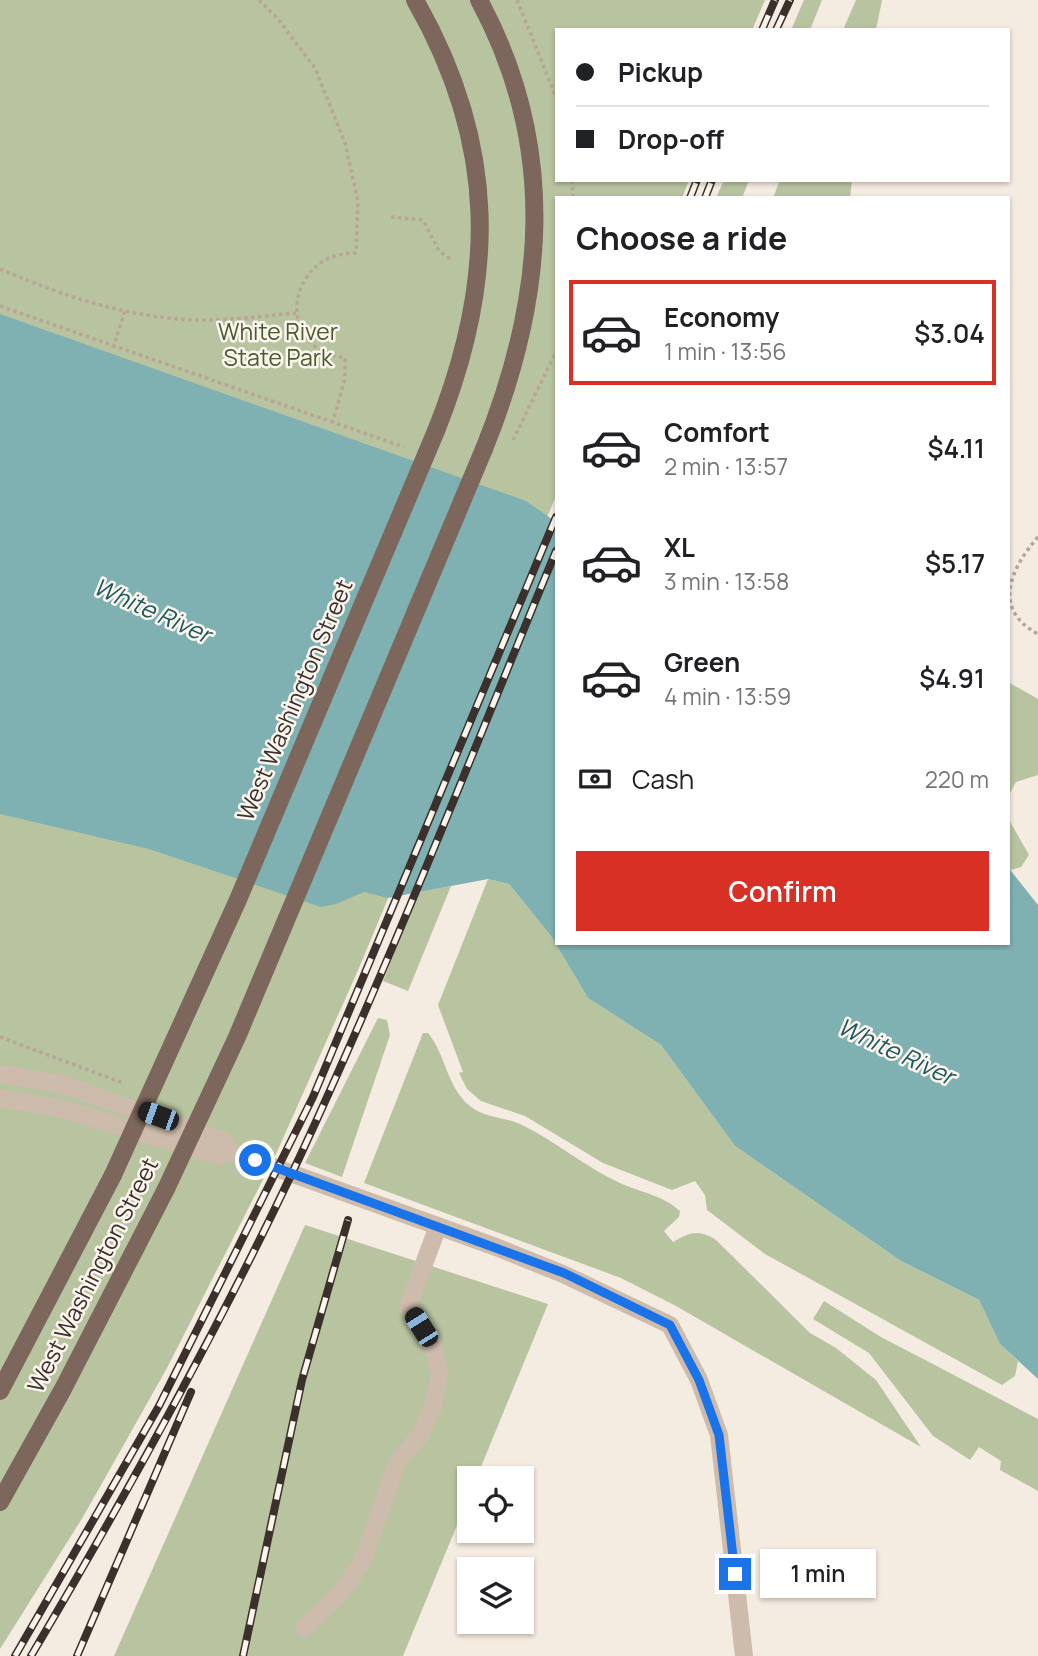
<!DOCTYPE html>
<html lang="en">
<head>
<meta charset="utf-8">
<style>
  body { margin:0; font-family:Manrope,sans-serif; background:#f6f6f6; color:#202124; height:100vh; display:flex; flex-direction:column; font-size:26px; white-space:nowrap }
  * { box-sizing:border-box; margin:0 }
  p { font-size:23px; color:#757577 }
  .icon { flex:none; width:38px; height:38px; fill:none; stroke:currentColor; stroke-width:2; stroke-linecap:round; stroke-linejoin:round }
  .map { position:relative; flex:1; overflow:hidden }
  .drawer { position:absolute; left:555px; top:196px; width:455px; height:749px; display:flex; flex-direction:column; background:#fff; border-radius:0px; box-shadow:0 2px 5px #0004 }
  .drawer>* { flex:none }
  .banner { position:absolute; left:555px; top:28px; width:455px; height:154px; border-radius:0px; box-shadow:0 2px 5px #0004; display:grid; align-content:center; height:154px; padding:0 21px; background:#fff }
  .controls { position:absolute; left:457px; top:1466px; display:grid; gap:14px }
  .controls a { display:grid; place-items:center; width:77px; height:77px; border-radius:0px; background:#fff; box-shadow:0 2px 5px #0004; font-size:35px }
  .end { position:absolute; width:32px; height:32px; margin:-16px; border:9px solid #1a73e8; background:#fff; box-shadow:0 0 0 4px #fff }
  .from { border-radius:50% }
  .bubble { position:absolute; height:49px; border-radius:0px; background:#fff; box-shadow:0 2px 5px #0004; font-size:23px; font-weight:600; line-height:49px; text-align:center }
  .car { position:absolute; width:21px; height:42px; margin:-21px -10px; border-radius:9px; box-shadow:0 0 5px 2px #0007; background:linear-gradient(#222 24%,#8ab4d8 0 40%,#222 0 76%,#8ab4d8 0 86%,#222 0) }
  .banner b { display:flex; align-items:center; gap:24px; height:66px; font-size:26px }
  .banner b+b { border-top:2px solid #e0e0e0 }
  .banner i { width:18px; height:18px; background:#202124 }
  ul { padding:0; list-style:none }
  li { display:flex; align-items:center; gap:21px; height:105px; margin:0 14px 10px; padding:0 7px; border:4px solid transparent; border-radius:0px }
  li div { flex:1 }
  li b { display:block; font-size:26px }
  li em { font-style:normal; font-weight:600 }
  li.selected { border-color:#d93025 }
  li>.icon { width:63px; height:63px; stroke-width:1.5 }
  h2 { padding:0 21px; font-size:32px; line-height:84px }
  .pay { display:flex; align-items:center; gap:18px; height:77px; padding:0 21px; font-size:26px }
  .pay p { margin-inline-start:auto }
  .button { display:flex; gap:14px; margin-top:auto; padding:14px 21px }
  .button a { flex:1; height:80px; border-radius:0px; background:#d93025; color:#fff; font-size:28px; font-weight:600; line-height:80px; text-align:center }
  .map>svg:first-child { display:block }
  .green { fill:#b8c4a0 }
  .water { fill:#7fb0b2 }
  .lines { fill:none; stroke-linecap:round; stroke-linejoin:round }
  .path { stroke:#b9a596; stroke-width:3.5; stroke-dasharray:3.5 3.5; stroke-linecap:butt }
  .minor { stroke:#cdbbac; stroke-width:18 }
  .major { stroke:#7d675c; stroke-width:18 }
  .rail-casing { stroke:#3b302b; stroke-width:8 }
  .rail { stroke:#fbf5ee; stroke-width:5; stroke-dasharray:16; stroke-linecap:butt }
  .major-bridge { stroke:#7d675c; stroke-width:18 }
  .route { stroke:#1a73e8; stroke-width:9 }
  .labels { text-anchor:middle; stroke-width:5; stroke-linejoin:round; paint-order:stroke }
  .park-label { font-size:23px; fill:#4a5a2e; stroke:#fbf5ee }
  .street-label { font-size:23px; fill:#3b302b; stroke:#fbf5ee }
  .water-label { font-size:24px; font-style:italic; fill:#1f5a5e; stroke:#fbf5ee }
</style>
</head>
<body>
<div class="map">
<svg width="1038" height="1656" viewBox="0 0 1038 1656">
  <rect width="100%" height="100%" fill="#f4ebe1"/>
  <path class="green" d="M0,0H765L752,30H556V180H689L682,198H556V496L359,968L276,1154L167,1368L83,1517L0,1649Z
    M804,0H822L810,30H791Z
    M856,0H882L876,30H843Z
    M724,180H749L742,198H716Z
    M780,180H852L850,198H773Z
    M1008,682L1038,699V775L1016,782L1008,797Z
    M1008,818L1029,855L1021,867L1011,870L1008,867Z
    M488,879L509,884L551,936L588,998L661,1045L735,1146L901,1261L979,1300L1000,1344L1018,1361L1015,1376L1002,1385L765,1254L707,1210L705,1195L695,1181L672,1190L603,1163L525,1116L481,1101L467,1089L459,1073L463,1072L438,1005Z
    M451,886L408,991L383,981L419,892Z
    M378,1018L387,1020L390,1035L342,1177L305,1163Z
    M423,1033H428C446,1055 447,1088 470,1106C484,1118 504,1117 520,1124C556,1141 586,1168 622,1184C643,1193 662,1195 680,1211L679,1217L664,1231L673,1242C690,1232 699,1229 716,1240L810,1333L836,1348L876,1380L921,1447L676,1306L621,1278L364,1183Z
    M305,1225L548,1304L476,1479H469V1496L403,1656H114Z
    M824,1301L881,1337L1038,1419V1491L1000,1470L1001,1461L979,1447L970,1460L933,1436L869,1353L813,1319Z"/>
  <path class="water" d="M0,314L526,501L556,522V943H1008V867L1038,905V1379L1000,1344L979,1300L901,1261L735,1146L661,1045L588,998L551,936L509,884L488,879L388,898L364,892L336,904L321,907L149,849L0,814Z"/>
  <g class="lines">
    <path class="path" d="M259,0L278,19L315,68L345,143L358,202L356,253C343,254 331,255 320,263C290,285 287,335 324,352C331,355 338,356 345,358V378L333,422
      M517,0L556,97
      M572,180L573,198
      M391,217L423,220L439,251L452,260
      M0,269C61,295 125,317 193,320C227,321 261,316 296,313
      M0,306L404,447
      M113,348L125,311
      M513,440L556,352
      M1038,537C1011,568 991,609 1038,634
      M0,1037L123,1083"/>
    <path class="minor" d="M0,1074L61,1084L224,1141L229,1151L496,1247L563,1274L670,1325L699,1380L719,1435L744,1656
      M0,1098L63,1109L219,1156L229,1151
      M304,1628L339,1595L362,1562L397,1463L420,1435L434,1405L439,1373L434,1347L408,1307L438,1226"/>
    <path class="major" d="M415,0C498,145 497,279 436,431
      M479,0C559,148 545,298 484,449
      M0,1391L113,1175
      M0,1502L63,1389L166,1189"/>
    <defs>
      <path id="rail" d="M762,30L775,0
        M776,30L790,0
        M690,198L697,180
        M705,198L712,180
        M15,1656L159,1406L313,1097L556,517
        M31,1656C128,1492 221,1325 302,1152C393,955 473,752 556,551
        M77,1656L191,1392
        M243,1656L302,1380L348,1220"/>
    </defs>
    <use href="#rail" class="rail-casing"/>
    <use href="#rail" class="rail"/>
    <path class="major-bridge" d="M113,1175L237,902L436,431
      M166,1189L237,1037L484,449"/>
  </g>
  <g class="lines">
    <path class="route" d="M255,1160L564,1273L670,1325L699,1380L719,1435L735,1574"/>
  </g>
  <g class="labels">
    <g class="park-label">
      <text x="278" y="340">White River<tspan x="278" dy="26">State Park</tspan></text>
    </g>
    <g class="street-label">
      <text transform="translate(295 700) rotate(-67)" y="8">West Washington Street</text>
      <text transform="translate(93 1275) rotate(-63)" y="8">West Washington Street</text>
    </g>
    <g class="water-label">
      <text transform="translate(152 611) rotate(24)" y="8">White River</text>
      <text transform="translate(896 1052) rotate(25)" y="8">White River</text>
    </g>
  </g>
</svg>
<div class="controls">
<a><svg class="icon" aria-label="locate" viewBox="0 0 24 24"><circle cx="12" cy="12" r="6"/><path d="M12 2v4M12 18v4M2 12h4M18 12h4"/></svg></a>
<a><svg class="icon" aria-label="layers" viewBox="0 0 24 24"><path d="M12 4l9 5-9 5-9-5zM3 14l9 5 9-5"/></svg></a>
</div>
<i class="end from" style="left:255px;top:1160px"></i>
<i class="end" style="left:735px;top:1574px"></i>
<div class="bubble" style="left:760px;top:1549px;width:116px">1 min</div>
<i class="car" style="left:158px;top:1116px;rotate:290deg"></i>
<i class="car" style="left:421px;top:1327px;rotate:328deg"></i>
<div class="banner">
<b><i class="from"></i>Pickup</b>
<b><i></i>Drop-off</b>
</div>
<section class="drawer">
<h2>Choose a ride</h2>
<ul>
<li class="selected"><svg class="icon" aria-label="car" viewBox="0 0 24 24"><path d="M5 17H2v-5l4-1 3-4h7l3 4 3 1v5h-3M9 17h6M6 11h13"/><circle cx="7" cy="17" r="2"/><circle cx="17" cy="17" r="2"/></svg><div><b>Economy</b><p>1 min · 13:56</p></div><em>$3.04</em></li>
<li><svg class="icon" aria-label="car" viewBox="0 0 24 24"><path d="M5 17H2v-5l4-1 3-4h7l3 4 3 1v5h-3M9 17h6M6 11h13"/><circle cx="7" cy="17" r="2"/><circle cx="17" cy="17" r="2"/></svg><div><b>Comfort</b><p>2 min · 13:57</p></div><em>$4.11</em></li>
<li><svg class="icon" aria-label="car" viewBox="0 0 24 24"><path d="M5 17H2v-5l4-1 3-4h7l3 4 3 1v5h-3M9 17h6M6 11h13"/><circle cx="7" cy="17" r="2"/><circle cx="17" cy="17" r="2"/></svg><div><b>XL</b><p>3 min · 13:58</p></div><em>$5.17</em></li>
<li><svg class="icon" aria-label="car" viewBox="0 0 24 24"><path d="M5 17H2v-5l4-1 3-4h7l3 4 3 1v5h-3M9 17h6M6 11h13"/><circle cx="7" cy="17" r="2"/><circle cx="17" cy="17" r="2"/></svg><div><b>Green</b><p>4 min · 13:59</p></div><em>$4.91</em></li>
</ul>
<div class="pay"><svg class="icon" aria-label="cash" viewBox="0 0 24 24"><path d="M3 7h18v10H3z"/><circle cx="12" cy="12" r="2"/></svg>Cash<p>220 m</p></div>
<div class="button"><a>Confirm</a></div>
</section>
</div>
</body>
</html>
